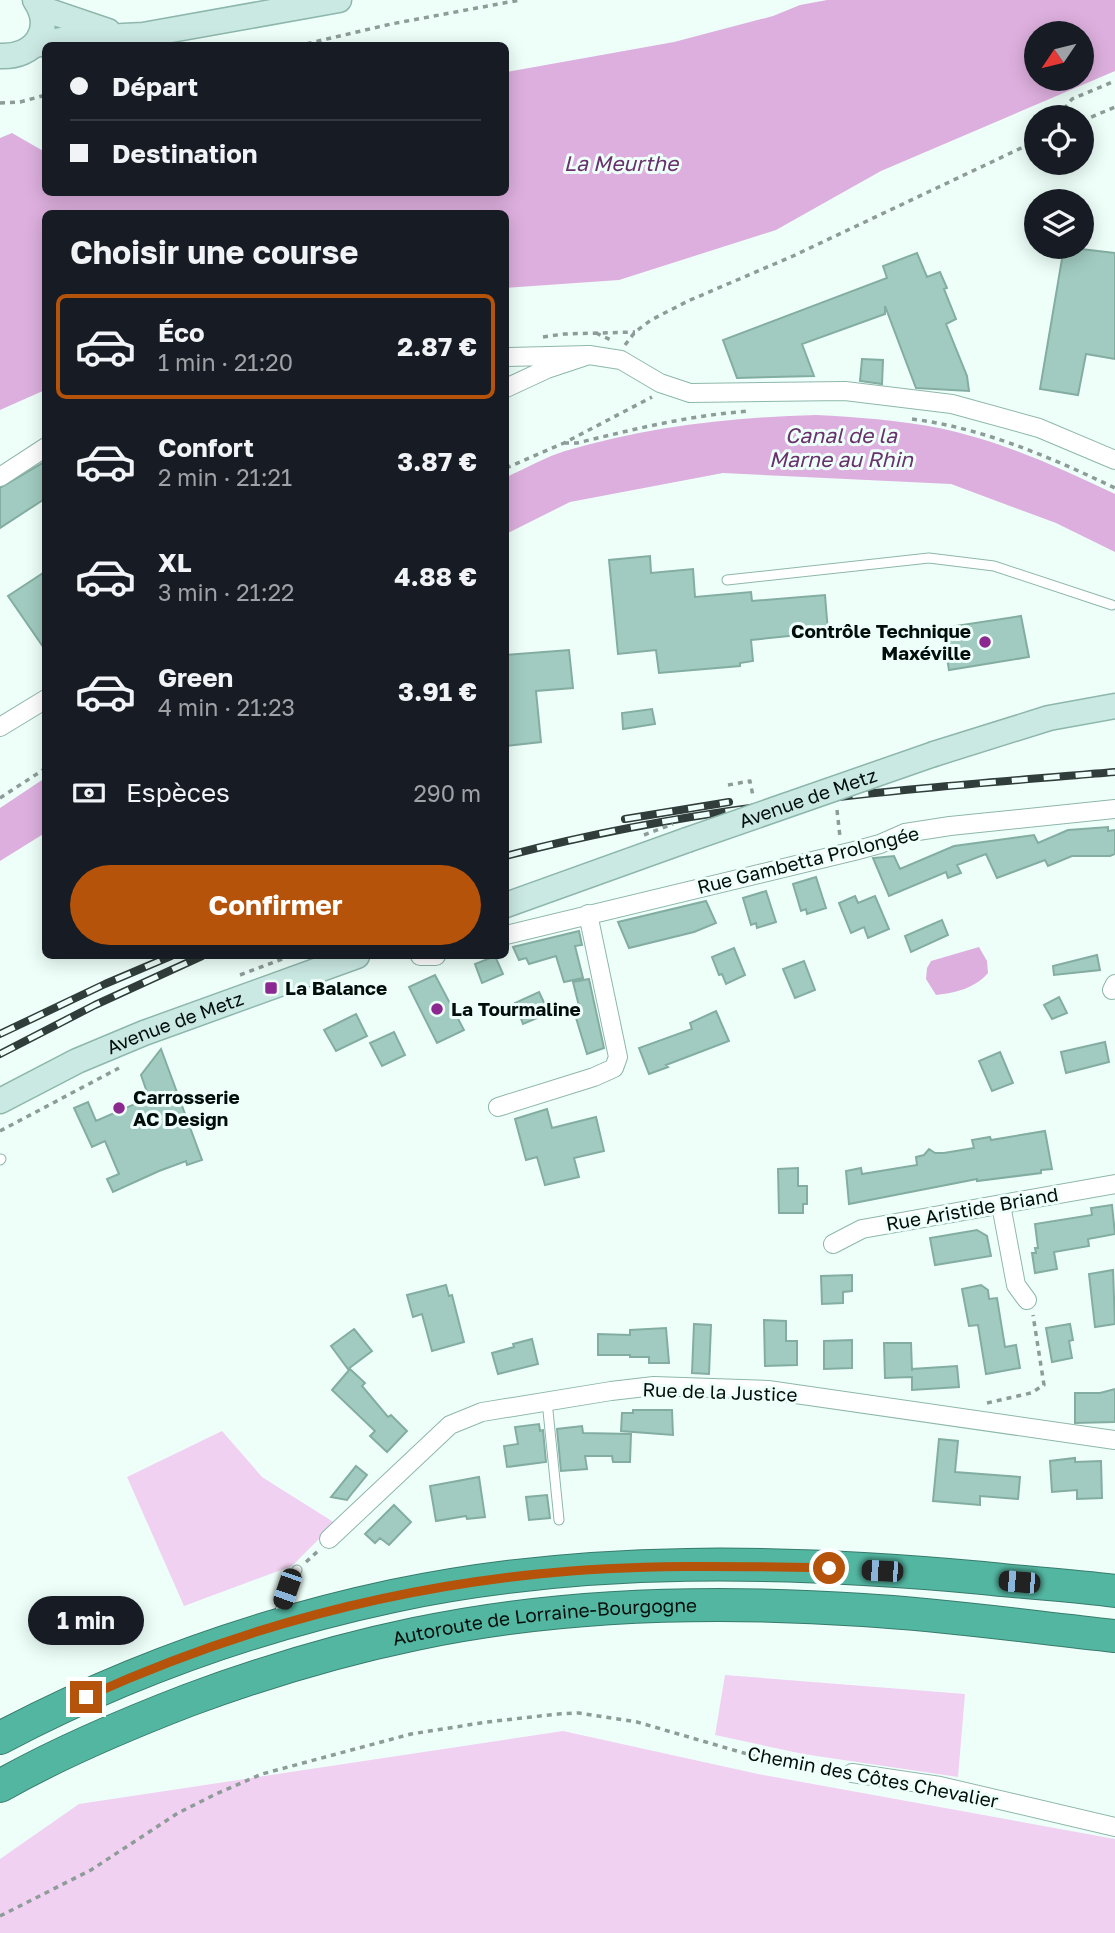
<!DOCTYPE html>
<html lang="fr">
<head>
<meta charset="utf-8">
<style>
  body { margin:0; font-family:"Golos Text",sans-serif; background:#20242c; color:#f1f3f6; height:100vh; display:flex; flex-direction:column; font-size:26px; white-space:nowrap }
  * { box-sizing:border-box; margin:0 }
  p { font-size:23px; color:#9ea1a6 }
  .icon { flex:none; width:38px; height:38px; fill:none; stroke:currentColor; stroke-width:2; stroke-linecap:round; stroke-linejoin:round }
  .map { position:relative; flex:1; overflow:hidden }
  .sheet { position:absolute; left:42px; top:210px; width:467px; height:749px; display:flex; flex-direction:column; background:#171b24; border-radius:10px; box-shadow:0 4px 18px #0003 }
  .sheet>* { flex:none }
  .guide { position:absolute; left:42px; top:42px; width:467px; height:154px; border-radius:10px; box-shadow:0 4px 18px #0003; display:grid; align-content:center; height:154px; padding:0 28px; background:#171b24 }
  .needle { width:46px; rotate:235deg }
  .buttons { position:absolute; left:1024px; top:21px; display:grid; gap:14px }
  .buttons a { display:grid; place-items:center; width:70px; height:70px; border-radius:50%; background:#171b24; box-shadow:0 4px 18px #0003; font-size:35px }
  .end { position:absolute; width:32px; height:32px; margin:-16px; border:9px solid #b45309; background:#fff; box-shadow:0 0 0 4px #fff }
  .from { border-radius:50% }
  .bubble { position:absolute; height:49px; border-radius:24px; background:#171b24; box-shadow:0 4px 18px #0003; font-size:23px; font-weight:700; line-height:49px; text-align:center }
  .car { position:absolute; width:21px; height:42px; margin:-21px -10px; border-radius:9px; box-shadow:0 0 5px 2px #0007; background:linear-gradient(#222 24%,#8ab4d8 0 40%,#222 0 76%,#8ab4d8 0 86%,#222 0) }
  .guide b { display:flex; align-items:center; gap:24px; height:66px; font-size:26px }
  .guide b+b { border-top:2px solid #363941 }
  .guide i { width:18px; height:18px; background:#f1f3f6 }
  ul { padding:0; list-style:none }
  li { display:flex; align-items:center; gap:21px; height:105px; margin:0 14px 10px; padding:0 14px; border:4px solid transparent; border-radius:10px }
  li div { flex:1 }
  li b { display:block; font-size:26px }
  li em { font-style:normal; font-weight:700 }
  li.current { border-color:#b45309 }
  li>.icon { width:63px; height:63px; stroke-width:1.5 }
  h2 { padding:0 28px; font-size:32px; line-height:84px }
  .pay { display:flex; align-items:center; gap:18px; height:77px; padding:0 28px; font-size:26px }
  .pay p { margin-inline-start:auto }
  .cta { display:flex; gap:14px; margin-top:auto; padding:14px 28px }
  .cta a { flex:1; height:80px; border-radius:42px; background:#b45309; color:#fff; font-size:28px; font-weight:700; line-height:80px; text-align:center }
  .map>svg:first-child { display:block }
  .green { fill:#f1d1f1 }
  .water { fill:#ddafde; fill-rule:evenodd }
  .building { fill:#a1cbc0; stroke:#84ada2; stroke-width:2 }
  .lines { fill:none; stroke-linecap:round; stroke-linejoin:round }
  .lane-casing { stroke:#8eb7ac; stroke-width:11 }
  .street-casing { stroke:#8eb7ac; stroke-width:20 }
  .secondary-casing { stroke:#8eb7ac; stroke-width:27 }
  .highway-casing { stroke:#377b6c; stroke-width:34 }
  .path { stroke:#8d9c98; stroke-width:3.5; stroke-dasharray:5 5; stroke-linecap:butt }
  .lane { stroke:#fff; stroke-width:9 }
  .street { stroke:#fff; stroke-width:18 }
  .secondary { stroke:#cbe9e3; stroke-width:24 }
  .highway { stroke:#53b6a1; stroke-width:32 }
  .rail-casing { stroke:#303d3a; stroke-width:8 }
  .rail { stroke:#eefffa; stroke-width:5; stroke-dasharray:16; stroke-linecap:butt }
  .secondary-bridge-casing { stroke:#8eb7ac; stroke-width:27; stroke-linecap:butt }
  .path-bridge { stroke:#8d9c98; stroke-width:3.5; stroke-dasharray:5 5; stroke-linecap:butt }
  .secondary-bridge { stroke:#cbe9e3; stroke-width:24 }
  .route { stroke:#b45309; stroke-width:9 }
  .poi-dot { fill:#8c2991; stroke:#eefffa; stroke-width:2.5 }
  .labels { text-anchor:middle; stroke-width:6; stroke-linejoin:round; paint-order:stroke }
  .poi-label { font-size:19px; font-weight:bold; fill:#020e0b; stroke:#eefffa; text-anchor:start }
  .street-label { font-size:19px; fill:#020e0b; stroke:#eefffa }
  .water-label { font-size:21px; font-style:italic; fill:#68316b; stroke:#eefffa }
</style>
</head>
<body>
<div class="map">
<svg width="1115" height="1933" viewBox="0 0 1115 1933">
  <rect width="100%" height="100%" fill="#eefffa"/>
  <path class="green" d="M222,1431L262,1477L335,1523L292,1566L184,1606L127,1477Z
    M725,1675L965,1694L958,1777L803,1754L715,1735Z
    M563,1731L758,1774L1115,1839V1933H0V1859L79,1804Z"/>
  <path class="water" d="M827,0H1115V71L881,171L776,230L619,280L506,288V214H46L45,390L0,410V138L12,133L45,152L46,192H506V72L674,42L773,16L800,5ZM1036,33H1082V79H1036Z
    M816,415C856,417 899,420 939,428C1001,441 1058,467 1115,494V552L1056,523L951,484L723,473L570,502L506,534V477C525,469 545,457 565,451C647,427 730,417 816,415Z
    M45,778V833L0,861V808Z
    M979,947L987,961L988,973C975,988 956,993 936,995L926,979L927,968L931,961Z"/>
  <path class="building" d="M1064,247L1115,253V359L1086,354L1078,395L1040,389Z
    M917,253L927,277L940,272L947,288L944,289L956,319L946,324L967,376L969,391L916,388L885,306V314L802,344L814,376L737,378L723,340L887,278L883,266Z
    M862,359L883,360L882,384L860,381Z
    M46,461V498L0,528V488Z
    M650,556L651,573L693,569L695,597L751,592L752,601L825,595L828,632L751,640L753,661L740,663V666L659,673L656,650L618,654L609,560Z
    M46,571V651L8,596Z
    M1021,616L1029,657L949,670L942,628Z
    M569,650L573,688L536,691L541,742L506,746V655Z
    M652,709L655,724L623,729L622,713Z
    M1108,827V831L1115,830V854L1110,856H1072L1048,866L1045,860L997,878L986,854L957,865L961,873L948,878L946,872L889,896L873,858L894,856L900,869L954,846L1034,835L1038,843L1068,830Z
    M816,877L826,908L807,914L806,909L801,911L793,884Z
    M766,891L776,922L757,928L756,923L751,925L743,898Z
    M855,896L858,903L875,896L889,929L868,938L864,927L851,933L839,903Z
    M706,901L716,923L694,932L629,948L618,922Z
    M942,920L948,935L911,952L905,936Z
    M579,931L582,945L575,946L583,978L564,982L556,956L529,964L526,958L519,960L513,947Z
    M734,948L745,975L726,984L722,974L719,975L712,957Z
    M1097,955L1100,970L1054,975L1053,966Z
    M495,956L503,974L482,983L475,964Z
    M804,961L815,990L795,998L783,969Z
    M435,975L464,1030L437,1043L409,987Z
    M589,979L604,1048L587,1054L573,1008L579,1006L573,982Z
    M539,992L549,1013L523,1024L515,1003Z
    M1059,997L1067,1013L1052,1019L1044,1005Z
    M716,1011L729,1041L666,1065L668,1067L649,1074L639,1048L692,1029L690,1023Z
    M356,1014L367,1036L336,1051L324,1030Z
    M394,1032L405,1055L382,1066L370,1043Z
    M1105,1042L1109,1062L1066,1073L1061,1052Z
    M161,1049L202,1160L187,1165L186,1161L159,1171L113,1192L107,1179L119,1174L105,1141L92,1147L74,1108L88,1102L96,1121L149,1098L141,1075Z
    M1000,1052L1013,1083L992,1091L979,1061Z
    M547,1109L552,1128L596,1117L604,1151L574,1158L579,1177L545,1185L537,1157L526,1160L515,1119Z
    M1045,1131L1052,1169L1041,1170V1173L977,1181V1179L849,1204L846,1171L861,1168L862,1174L917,1165L916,1157L924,1155L929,1149L935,1153H944L974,1148L972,1140L990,1137L991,1140Z
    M798,1168V1186H807V1204H803V1213H779L778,1169Z
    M1112,1205L1115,1234L1088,1239L1089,1246L1054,1252L1057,1269L1035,1273L1032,1253H1036L1035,1248H1038L1035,1224L1092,1215L1091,1208Z
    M977,1230L987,1236L991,1256L935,1265L930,1238Z
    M1113,1270L1115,1324L1095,1327L1089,1274Z
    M852,1275V1291L843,1292V1303L822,1304L821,1276Z
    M446,1285L449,1296L452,1295L464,1342L432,1351L422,1314L413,1317L407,1295Z
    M981,1285L988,1290L989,1299L997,1298L1005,1347L1016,1345L1020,1368L986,1374L978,1325L969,1326L962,1289Z
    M764,1320L786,1321V1341H797V1365L765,1366Z
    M694,1324L711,1325L709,1374L692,1373Z
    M1070,1324L1073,1340L1069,1341L1072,1358L1052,1362L1046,1328Z
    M666,1328L669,1363H649V1357H630V1355H598V1334L630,1335V1330Z
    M354,1329L372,1351L348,1369L331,1346Z
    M532,1339L538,1364L498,1374L492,1353L514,1347L513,1344Z
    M852,1340V1368L824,1369V1341Z
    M884,1343H911L912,1371V1369L957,1366L959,1387L912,1390V1377L885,1378Z
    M350,1369L365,1383L362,1386L388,1417L391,1415L407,1431L387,1452L370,1436L375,1431L332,1390Z
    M1115,1389V1422L1075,1423V1393H1100Z
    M633,1410H672L673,1435L621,1431L622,1413H633Z
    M539,1424L540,1431L543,1430L546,1462L507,1467L504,1446L518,1444L515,1427Z
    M582,1426L583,1433L631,1434L630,1462H613L612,1456H585L587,1469L561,1471L557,1429Z
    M939,1439L958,1441L955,1472L1020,1477L1018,1499L980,1496V1505L933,1501Z
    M1075,1458V1462L1101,1461L1102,1498L1077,1499V1490L1052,1492L1050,1461Z
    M356,1466L367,1475L353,1492L347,1500L331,1497Z
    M479,1477L485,1517L467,1519L466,1516L436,1521L430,1486Z
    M547,1495L550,1518L529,1520L526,1497Z
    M394,1505L411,1522L389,1545L380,1538L375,1543L365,1534Z"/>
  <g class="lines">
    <defs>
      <path id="lane" d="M727,580L929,558L994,566L1112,605
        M0,1160L1,1159
        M547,1401L559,1520
        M278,1617L287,1589L297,1570"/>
      <path id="street" d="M589,355L621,360L660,383L690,393L845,391L952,404L1039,428L1115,460
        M506,357L589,355L547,369L506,388
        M0,477L46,447
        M0,727L46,699
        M506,935L854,851L880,844L905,833L950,826L1115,809
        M420,956H436
        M1112,990L1115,984
        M498,1107L594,1077L614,1068L618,1057L588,914
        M1001,1205L1016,1285L1027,1300
        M833,1244L862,1229L1115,1184
        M329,1539L450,1425L482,1412L611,1391L654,1386L768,1390L1115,1440
        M852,1773L940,1786L1115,1827"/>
      <g id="secondary">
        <path d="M40,8L108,31"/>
        <path d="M35,45L66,39L143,35L339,0"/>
        <path d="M0,56C34,58 55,30 35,0"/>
        <path d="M934,754L1049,718L1115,706"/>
        <path d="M506,905L687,840"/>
        <path id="s1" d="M0,1101L77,1061L144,1033L357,956"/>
      </g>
      <g id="highway">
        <path d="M0,1738C123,1673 257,1625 393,1596C586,1555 788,1560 983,1578C1027,1583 1071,1585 1115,1591"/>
        <path id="s2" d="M0,1786C60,1752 124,1725 189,1700C262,1673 338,1650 415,1634C561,1603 715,1600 863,1610C947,1615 1031,1627 1115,1636"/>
      </g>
    </defs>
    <use href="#lane" class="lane-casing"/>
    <use href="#street" class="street-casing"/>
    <use href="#secondary" class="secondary-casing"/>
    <use href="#highway" class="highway-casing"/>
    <path class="path" d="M297,46L391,24L520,0
      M0,103L20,102L46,95
      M1058,117L1072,99L1115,81
      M1082,121L1115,107
      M596,333L611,340
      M543,337L564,334L635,332
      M625,345L635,332L651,320L688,301L793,256L1036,141
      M912,419C983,428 1050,457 1115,488
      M564,443H577C635,429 691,415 750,411
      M506,468L564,443L652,397
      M728,785L750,781L753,796
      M0,798L46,768
      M837,810L840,837
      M240,975L285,958
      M0,1131L119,1068
      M987,1403L1031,1393L1044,1385L1033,1315
      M306,1562L318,1551
      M0,1916L91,1870L178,1813L216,1794L262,1774L411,1734L487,1722L558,1714L579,1713L637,1722L761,1758L836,1771"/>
    <use href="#lane" class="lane"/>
    <use href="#street" class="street"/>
    <use href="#secondary" class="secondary"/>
    <use href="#highway" class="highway"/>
    <defs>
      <path id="rail" d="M625,819L729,802
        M506,856C704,803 911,789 1115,772
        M0,1034L105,984L171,956
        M0,1054L95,1005L202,956"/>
    </defs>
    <use href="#rail" class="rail-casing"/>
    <use href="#rail" class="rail"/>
    <defs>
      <g id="secondary-bridge">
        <path id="s3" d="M687,840L934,754"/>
      </g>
    </defs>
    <use href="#secondary-bridge" class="secondary-bridge-casing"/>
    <path class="path-bridge" d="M644,835L673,824"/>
    <use href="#secondary-bridge" class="secondary-bridge"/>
  </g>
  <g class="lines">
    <path class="route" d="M86,1697C229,1632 382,1590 538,1574C635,1564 732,1566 829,1568"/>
  </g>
  <g class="poi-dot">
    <circle cx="985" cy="642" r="7"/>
    <rect x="264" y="981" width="14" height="14" rx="3.5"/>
    <circle cx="437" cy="1009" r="7"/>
    <circle cx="119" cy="1108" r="7"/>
  </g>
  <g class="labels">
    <g class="poi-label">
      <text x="971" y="638" text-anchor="end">Contrôle Technique<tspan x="971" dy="22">Maxéville</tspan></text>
      <text x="285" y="995">La Balance</text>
      <text x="451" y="1016">La Tourmaline</text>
      <text x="133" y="1104">Carrosserie<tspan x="133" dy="22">AC Design</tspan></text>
    </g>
    <g class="street-label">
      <text dy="7" stroke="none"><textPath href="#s3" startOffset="128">Avenue de Metz</textPath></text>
      <text transform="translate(808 860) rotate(-14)" y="7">Rue Gambetta Prolongée</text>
      <text dy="7" stroke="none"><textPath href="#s1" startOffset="192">Avenue de Metz</textPath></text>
      <text transform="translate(972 1209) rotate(-10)" y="7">Rue Aristide Briand</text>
      <text transform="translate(720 1392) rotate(2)" y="7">Rue de la Justice</text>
      <text dy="7" stroke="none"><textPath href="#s2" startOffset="574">Autoroute de Lorraine-Bourgogne</textPath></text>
      <text transform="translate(873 1777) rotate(11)" y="7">Chemin des Côtes Chevalier</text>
    </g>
    <g class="water-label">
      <text x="621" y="171">La Meurthe</text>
      <text x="841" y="443">Canal de la<tspan x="841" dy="24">Marne au Rhin</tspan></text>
    </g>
  </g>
</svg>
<div class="buttons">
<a><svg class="needle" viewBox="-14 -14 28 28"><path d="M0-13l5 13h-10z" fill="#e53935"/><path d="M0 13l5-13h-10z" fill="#9ea1a6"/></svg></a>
<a><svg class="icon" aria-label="locate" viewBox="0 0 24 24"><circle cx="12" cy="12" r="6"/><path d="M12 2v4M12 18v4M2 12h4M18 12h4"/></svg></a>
<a><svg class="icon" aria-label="layers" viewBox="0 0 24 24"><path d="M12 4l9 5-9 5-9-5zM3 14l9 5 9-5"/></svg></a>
</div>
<i class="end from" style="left:829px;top:1568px"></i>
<i class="end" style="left:86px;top:1697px"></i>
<div class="bubble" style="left:28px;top:1596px;width:116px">1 min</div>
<i class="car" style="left:882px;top:1571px;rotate:273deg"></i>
<i class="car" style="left:1019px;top:1582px;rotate:275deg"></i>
<i class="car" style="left:287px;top:1589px;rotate:199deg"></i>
<div class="guide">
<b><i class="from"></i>Départ</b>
<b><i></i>Destination</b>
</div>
<section class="sheet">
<h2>Choisir une course</h2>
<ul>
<li class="current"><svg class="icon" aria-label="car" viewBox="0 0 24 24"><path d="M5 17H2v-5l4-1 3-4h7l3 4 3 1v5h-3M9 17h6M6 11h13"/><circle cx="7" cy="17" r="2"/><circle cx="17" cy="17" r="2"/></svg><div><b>Éco</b><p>1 min · 21:20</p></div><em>2.87 €</em></li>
<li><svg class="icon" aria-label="car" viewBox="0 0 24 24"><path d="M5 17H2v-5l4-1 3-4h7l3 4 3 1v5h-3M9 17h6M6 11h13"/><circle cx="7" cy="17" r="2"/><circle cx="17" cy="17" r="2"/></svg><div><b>Confort</b><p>2 min · 21:21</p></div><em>3.87 €</em></li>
<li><svg class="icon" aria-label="car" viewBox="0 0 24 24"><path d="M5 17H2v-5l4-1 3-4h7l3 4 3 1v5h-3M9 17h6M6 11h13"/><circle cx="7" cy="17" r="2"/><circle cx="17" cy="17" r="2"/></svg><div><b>XL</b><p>3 min · 21:22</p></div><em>4.88 €</em></li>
<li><svg class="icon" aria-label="car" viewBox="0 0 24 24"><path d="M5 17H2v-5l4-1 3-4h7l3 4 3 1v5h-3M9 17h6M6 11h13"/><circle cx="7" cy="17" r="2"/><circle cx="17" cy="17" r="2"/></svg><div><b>Green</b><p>4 min · 21:23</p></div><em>3.91 €</em></li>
</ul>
<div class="pay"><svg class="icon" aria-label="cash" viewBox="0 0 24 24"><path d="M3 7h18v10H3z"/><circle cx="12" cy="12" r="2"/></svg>Espèces<p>290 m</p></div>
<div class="cta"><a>Confirmer</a></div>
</section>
</div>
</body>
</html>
